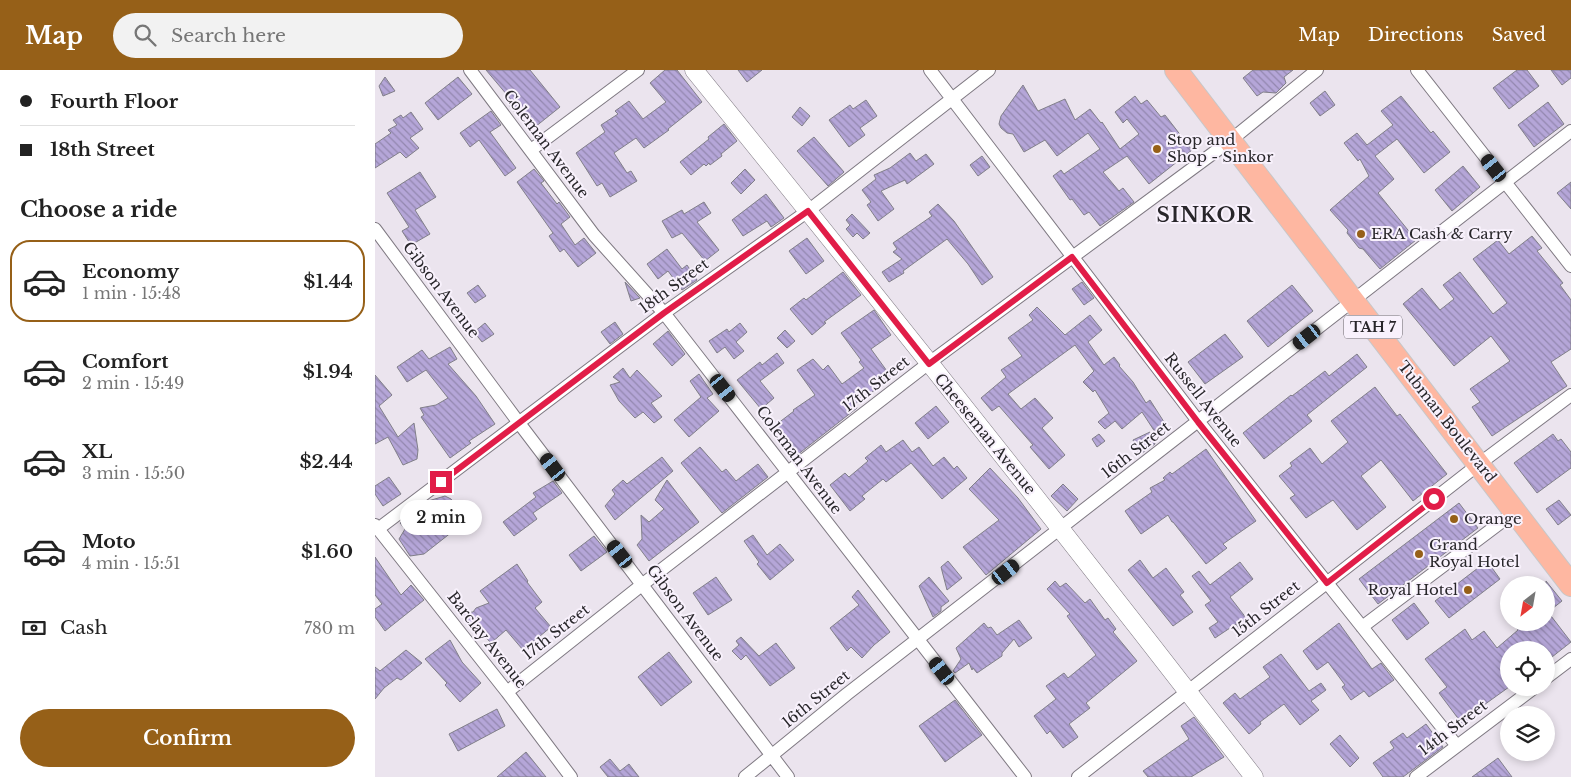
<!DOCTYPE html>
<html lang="en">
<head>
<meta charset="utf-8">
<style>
  body { margin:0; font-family:"Libre Baskerville",serif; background:#f2f2f2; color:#222; height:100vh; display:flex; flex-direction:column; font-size:19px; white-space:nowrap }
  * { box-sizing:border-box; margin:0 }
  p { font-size:16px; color:#767676 }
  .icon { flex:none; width:28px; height:28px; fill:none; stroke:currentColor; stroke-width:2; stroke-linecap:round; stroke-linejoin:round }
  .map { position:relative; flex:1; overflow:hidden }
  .panel { display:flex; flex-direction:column; background:#fff; width:375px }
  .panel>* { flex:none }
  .guide { display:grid; align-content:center; height:110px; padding:0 20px; background:#fff }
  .needle { width:32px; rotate:211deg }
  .buttons { position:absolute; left:1125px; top:506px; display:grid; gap:10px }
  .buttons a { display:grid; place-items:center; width:55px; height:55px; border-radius:50%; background:#fff; box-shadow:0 2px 8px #0003; font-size:25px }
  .end { position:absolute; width:22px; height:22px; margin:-11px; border:6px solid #e11d48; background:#fff; box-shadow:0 0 0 2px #fff }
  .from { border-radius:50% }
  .bubble { position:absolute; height:35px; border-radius:18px; background:#fff; box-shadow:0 2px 8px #0003; font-size:16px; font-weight:600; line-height:35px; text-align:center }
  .car { position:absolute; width:15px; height:30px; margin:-15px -8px; border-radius:6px; box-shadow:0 0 4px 1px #0007; background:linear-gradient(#222 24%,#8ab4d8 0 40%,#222 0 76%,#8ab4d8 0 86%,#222 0) }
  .guide b { display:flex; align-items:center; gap:18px; height:48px; font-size:19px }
  .guide b+b { border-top:1px solid #e0e0e0 }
  .guide i { width:12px; height:12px; background:#222 }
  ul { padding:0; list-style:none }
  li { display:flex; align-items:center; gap:15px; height:82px; margin:0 10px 8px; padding:0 10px; border:2px solid transparent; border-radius:20px }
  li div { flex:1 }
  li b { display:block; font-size:19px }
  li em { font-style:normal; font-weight:600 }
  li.selected { border-color:#966018 }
  li>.icon { width:45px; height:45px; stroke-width:1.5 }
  h2 { padding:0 20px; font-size:22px; line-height:60px }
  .pay { display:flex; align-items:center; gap:12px; height:55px; padding:0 20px; font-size:19px }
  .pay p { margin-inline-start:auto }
  .button { display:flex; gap:10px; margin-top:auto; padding:10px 20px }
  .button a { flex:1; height:58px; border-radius:30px; background:#966018; color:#fff; font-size:20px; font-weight:600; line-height:58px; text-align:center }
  header { display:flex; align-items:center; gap:30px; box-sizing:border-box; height:70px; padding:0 25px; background:#966018; color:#fff }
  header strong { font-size:24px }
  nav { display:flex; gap:28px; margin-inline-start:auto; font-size:18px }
  .search { width:350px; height:45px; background:#f2f2f2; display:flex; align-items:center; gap:12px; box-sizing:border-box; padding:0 18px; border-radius:28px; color:#767676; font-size:19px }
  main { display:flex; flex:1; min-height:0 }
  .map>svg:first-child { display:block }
  .building { fill:url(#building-back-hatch); stroke:#817f89 }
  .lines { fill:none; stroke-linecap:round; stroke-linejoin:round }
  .street-casing { stroke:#7f7982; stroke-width:14 }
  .secondary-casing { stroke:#7f7982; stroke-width:19 }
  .highway-casing { stroke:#c7c7c8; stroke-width:24 }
  .street { stroke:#fff; stroke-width:12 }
  .secondary { stroke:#fff; stroke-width:18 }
  .highway { stroke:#feb7a1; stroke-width:22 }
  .route { stroke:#e11d48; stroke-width:6 }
  .poi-dot { fill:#966018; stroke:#f8f1fc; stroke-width:2 }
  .labels { text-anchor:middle; stroke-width:4; stroke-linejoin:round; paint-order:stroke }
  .shield { fill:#f8f1fc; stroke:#666369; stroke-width:1 }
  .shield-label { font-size:14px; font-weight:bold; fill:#28262a }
  .poi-label { font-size:15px; fill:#28262a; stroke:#f8f1fc; text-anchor:start }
  .street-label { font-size:15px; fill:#28262a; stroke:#f8f1fc }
  .district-label { font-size:20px; font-weight:bold; letter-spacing:1px; fill:#28262a; stroke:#f8f1fc }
</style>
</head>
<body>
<header>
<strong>Map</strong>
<div class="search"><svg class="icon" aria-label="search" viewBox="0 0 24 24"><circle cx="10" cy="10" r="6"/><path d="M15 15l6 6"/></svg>Search here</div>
<nav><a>Map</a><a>Directions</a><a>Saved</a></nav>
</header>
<main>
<section class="panel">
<div class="guide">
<b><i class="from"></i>Fourth Floor</b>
<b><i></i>18th Street</b>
</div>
<h2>Choose a ride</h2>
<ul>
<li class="selected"><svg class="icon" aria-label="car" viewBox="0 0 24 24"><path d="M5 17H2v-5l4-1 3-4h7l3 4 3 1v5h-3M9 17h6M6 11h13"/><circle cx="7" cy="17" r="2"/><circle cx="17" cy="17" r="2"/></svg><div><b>Economy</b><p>1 min · 15:48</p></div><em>$1.44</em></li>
<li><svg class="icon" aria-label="car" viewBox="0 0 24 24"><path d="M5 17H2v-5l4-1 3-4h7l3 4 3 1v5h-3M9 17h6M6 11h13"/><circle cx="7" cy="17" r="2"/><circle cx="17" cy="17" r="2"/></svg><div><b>Comfort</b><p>2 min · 15:49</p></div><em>$1.94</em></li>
<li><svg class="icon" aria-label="car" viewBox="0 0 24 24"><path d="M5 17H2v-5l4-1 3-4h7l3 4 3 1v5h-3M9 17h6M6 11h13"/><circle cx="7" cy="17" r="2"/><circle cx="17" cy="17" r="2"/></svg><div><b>XL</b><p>3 min · 15:50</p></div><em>$2.44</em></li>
<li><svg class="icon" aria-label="car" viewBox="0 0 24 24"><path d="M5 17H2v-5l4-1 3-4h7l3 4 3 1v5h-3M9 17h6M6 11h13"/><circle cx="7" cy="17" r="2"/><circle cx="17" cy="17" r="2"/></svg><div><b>Moto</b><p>4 min · 15:51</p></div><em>$1.60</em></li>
</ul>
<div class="pay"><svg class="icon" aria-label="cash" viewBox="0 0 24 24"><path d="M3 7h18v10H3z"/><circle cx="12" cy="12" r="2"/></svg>Cash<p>780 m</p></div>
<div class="button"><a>Confirm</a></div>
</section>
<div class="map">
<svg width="1196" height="707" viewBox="0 0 1196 707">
  <defs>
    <pattern id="building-back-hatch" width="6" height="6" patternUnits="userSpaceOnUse" patternTransform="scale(1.25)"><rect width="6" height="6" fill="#b5a6d8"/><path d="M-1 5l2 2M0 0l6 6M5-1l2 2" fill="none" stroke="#9387af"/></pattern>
  </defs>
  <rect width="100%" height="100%" fill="#ebe4ee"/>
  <path class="building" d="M111,0H155L185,37L155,61L134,35L138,32Z
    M290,0H302L327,32L293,59L294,60L269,78L261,68L239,83L252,103L256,101L262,111L235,127L227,113L222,116L201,83L230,62L226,55L243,44L240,41L254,31L268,49L291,32L275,13Z
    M363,0H387L372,12Z
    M878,0H918L909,7L911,13L901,23L888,22L882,26L868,8Z
    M1142,0H1152L1164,16L1134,39L1118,18Z
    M1176,0H1196V8L1187,15Z
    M10,7L20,21L8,26L4,16Z
    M83,7L97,24L63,50L50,33Z
    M648,15L663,41L690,29L700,50L715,39L726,53L727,52L745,79L764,64L752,49L748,53L740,42L760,26L766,34L772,30L786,47L790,45L817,80L774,114L752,86L728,102L744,121L748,118L759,132L725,156L714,142L709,145L697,129L695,130L678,106L686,100L689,104L725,79L713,63L682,86L670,70L649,82L638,64L632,63L626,58L624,54L626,46Z
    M950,21L960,35L945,46L935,33Z
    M1026,26L1056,63L1058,61L1075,82L1049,103L1022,69L1000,86L1019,109L1003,123L1041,170L1005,199L988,179L984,178L972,163L973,160L955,140L994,106L985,89L983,91L969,73L982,63L992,75L1018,55L1006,41Z
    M491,30L502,46L485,58L490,65L474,77L454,50L475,35L478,39Z
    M1173,32L1189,54L1159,77L1143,55Z
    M425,37L435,46L427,56L417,47Z
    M116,41L126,55L115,62L141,98L130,106L104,70L95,77L85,63Z
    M36,42L48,59L35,68L44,78L31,88L25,82L0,98V74L16,63L13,60L22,55L18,50L26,45L28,48Z
    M349,54L362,71L346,84L347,86L335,95L334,93L331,96L329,94L316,105L305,92L334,69L333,67Z
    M439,67L469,102L453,116L422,81Z
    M535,83L541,91L551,84L559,94L532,114L530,110L506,121L519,139L503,151L492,135L496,132L487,120L501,109L499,105L515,98Z
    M607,86L615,97L603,106L595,95Z
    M1088,96L1105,117L1077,141L1060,120Z
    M159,99L169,111L166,113L182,134L184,132L195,147L186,154L200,175L209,168L221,183L203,197L189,179L185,182L174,166L178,163L142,112Z
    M370,99L380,110L366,124L356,113Z
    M45,102L61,127L40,140L55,164L36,175L27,161L34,157L12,123Z
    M1196,112V139L1182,123Z
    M391,124L409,148L396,157L392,151L368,166L357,150Z
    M329,132L336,143L322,152L344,180L330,191L307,163L297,168L287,151L307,140L309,144Z
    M563,134L579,151L618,207L607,215L593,194L572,169L528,201L529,203L514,212L507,202L527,189L518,182L522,179L518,173L557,146L554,142Z
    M477,144L495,163L488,169L482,163L478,167L471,159L475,155L471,150Z
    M1157,166L1167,178L1162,181L1188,213L1185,215L1196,230V279L1176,292L1192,316L1117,366L1097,337L1105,332L1095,319L1135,291L1116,266L1079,296L1028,234L1047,218L1065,240L1079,229L1068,215L1085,202L1118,244L1132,233L1098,189L1123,170L1134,184Z
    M432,168L449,191L431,204L414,181Z
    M292,179L307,199L312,195L322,210L307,220L293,201L283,209L272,194Z
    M468,202L486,225L449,252L451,253L437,265L415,239L429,228L431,230Z
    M250,212L265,228L256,231Z
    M707,212L719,228L709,235L697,219Z
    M103,215L111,226L100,233L92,223Z
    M917,215L938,241L893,277L872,251Z
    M662,237L690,265L715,245L727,260L713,272L729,295L739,287L745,295L744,296L758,312L771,333L775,330L791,355L780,362L767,342L747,359L740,351L730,359L723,352L734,343L720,320L718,322L708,312L719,301L700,275L633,324L646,339L660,328L678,348L667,358L690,385L674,399L655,377L658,375L624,336L617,341L606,328L631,307L626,300L647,286L633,268L658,250L654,245Z
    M499,240L516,265L496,279L517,308L480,334L482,338L417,389L406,375L410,372L398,357L419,341L418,340L440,325L422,300L438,289L448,300L453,295L467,314L489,298L484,292L486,290L466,263Z
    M240,252L248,264L235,274L226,262Z
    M110,253L119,264L107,272L99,262Z
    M365,253L372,262L361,272L369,281L359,289L350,277L342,283L334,271L352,259L354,262Z
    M410,260L420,271L412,278L402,268Z
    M293,261L310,284L297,296L278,274Z
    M850,264L868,287L830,314L813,292Z
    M75,277L82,289L73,294L101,326L120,354L94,371L96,373L75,388L46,347L49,345L45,338L61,335L73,328L51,300L32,312L22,297L47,280L54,289Z
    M402,283L409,293L385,311L399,328L386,339L362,310L385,292L387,295Z
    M982,284L992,297L932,345L937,351L889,389L868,363L916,325L917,326L950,301L954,306Z
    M248,298L255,308L262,300L287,326L276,333L287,347L279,353L268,342L260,348L244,331L235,315L245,312L238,307Z
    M324,304L338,324L332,328L344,341L314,367L299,350L326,327L315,311Z
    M0,305L17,325L4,336L23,367L39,353L43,380L42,389L28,395L13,367L0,374Z
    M1000,317L1022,346L1025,344L1072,404L1038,431L1006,390L986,406L1011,437L982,460L958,430L931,448L915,428L920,425L904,406L917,396L915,393L935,378L947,394L973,372L956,351Z
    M561,336L574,352L553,369L540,353Z
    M775,362L780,374L764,385L758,370Z
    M724,364L730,371L722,377L717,369Z
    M1178,364L1183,371L1186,369L1196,382V398L1162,423L1139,393Z
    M528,370L537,382L544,377L558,396L569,387L579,399L582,396L592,408L567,429L536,393L511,412L508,409L487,426L490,429L475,441L455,415L470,403L474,407L493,391L490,388L506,375L511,382Z
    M325,377L347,402L351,399L361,411L383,394L393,407L347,443L306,393Z
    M831,379L881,451L848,474L852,478L831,494L798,452H797L793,445L766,464L750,441L777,422L775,418L790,410L788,408L795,402L797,404Z
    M287,387L298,401L240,450L230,436L240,424L237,420L248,410L252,414Z
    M615,398L643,428L666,459L611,505L588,477L624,450L594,419Z
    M14,407L26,424L8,436L0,424V416Z
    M292,410L324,452L274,491L262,475L267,469L266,445L274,452L289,439L280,430Z
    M178,411L187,423L158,443L162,449L139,466L128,452L161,427L158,423Z
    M688,414L703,429L692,441L676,426Z
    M70,426L76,429L85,440L79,447L84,451L82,458L49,484L35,486L24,469L30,459L25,453L53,431Z
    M1184,430L1196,445L1183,455L1171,439Z
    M1084,433L1103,458L1003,534L984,509Z
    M378,465L392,485L405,474L419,490L395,510L382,494L384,492L369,471Z
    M219,466L232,482L206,501L194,485Z
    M0,487L26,525L36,515L49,530L10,561L0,547V539L7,534L0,525Z
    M765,490L778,508L791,498L809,522L805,525L818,542L798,556L753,500Z
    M573,491L587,508L572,520L566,497Z
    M1112,491L1125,509L1074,548L1060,531Z
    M865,492L878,509L855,527L875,553L865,560L861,554L840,568L834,558L843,552L830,535L836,531L817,506L824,501L835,515Z
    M142,494L153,511L152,512L167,532L160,538L176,557L148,580L131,560L116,573L103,559L96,557L87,543L98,542L101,538L114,533L105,521Z
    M341,507L357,530L333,545L318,523Z
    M554,507L574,531L566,537V541L558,547L544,516Z
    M680,511L685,517L691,513L710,533L715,529L730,550L733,548L741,559L738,562L762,591L711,633L715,638L694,654L703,667L688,678L675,661L672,664L659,646L681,629L671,616L689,603L693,608L721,585L692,546L695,544L672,519Z
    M1171,511L1187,531L1173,542L1196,572L1177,587L1172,580H1134V617L1095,645L1097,648L1088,655L1064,623L1072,617L1050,589L1090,559L1097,570L1109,561L1122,578L1143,560L1137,552H1171Z
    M483,520L515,562L499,575L487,588L476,577L472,581L455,558L484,535L477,527Z
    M1039,533L1054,553L1032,570L1017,550Z
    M644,550L657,568L644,577L639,569L627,583V586L602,603L598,598L597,600L594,593L580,603L578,601L586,589L581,578L609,553L613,558L616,557L622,565Z
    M964,553L997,599L1006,593L1019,610L994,627L989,621L976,630L967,617L970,615L953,592L942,600L928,581Z
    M366,567L384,586L401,573L420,598L395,616L371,585L366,590L357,581L364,575L361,571Z
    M75,570L87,592L106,613L85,632L70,615L72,613L50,589Z
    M31,580L47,593L26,610L22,608L9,618L0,629V597L5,601Z
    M294,582L317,612L286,636L263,607Z
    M906,584L934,621L946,613L951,620L936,631L944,640L925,655L909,634L885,652L886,654L874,664L848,633L860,623L865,629L895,607L888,597Z
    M580,630L607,665L570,692L544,656Z
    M122,639L130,656L83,681L74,664Z
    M819,647L849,687L816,707H773L768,701L814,669L806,656Z
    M1051,654L1068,677L1028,707H1008L998,693L1019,678L1015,672L1028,663L1032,668Z
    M965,665L984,688L975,697L955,674Z
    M151,682L171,707H122Z
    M1123,688L1137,707H1097Z
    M235,689L245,701L254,694L264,707H233L225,697Z"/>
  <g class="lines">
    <defs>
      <path id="street" d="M95,0L219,165L289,243L650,707
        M555,0L823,351L1082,676
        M1042,0L1196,196
        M156,80L263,0
        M0,159L144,353L413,707
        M0,455L132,622L196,707
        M3,459L289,243L433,141L614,0
        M987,557L1141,441
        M1171,608L1196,589
        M132,622L268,514L554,293L856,70L942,0
        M370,707L472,624L1196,61
        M703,707L1104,394L1196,325
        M1041,707L1159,618"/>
      <path id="secondary" d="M319,0C508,233 695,469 879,707"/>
      <path id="highway" d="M801,0L1196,515"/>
    </defs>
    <use href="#street" class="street-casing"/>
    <use href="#secondary" class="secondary-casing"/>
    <use href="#highway" class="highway-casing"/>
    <use href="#street" class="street"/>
    <use href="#secondary" class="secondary"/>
    <use href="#highway" class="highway"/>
  </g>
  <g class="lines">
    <path class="route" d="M66,412L289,243L433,141L554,294L697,187L823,352L952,513L1059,429"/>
  </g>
  <g class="poi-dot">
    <circle cx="782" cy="79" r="5"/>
    <circle cx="986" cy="164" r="5"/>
    <circle cx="1079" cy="449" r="5"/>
    <circle cx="1044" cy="484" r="5"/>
    <circle cx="1093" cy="520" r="5"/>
  </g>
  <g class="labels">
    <rect class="shield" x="969" y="245.5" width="58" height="23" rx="4"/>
    <g class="shield-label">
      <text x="998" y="262">TAH 7</text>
    </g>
    <g class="poi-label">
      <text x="792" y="75">Stop and<tspan x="792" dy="17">Shop - Sinkor</tspan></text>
      <text x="996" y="169">ERA Cash &amp; Carry</text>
      <text x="1089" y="454">Orange</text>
      <text x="1054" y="480">Grand<tspan x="1054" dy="17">Royal Hotel</tspan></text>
      <text x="1083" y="525" text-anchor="end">Royal Hotel</text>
    </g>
    <g class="street-label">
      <text transform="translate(171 74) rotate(53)" y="5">Coleman Avenue</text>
      <text transform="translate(299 216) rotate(-36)" y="5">18th Street</text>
      <text transform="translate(66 220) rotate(53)" y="5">Gibson Avenue</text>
      <text transform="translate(501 314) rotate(-38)" y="5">17th Street</text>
      <text transform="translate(828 330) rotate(52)" y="5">Russell Avenue</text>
      <text transform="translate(1072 352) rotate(52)" y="5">Tubman Boulevard</text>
      <text transform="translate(610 364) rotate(51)" y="5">Cheeseman Avenue</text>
      <text transform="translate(761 380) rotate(-38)" y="5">16th Street</text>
      <text transform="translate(424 390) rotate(53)" y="5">Coleman Avenue</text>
      <text transform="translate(891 539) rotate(-38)" y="5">15th Street</text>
      <text transform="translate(310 543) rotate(53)" y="5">Gibson Avenue</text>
      <text transform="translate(181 562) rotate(-38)" y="5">17th Street</text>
      <text transform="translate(112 570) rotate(52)" y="5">Barclay Avenue</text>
      <text transform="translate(441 629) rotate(-39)" y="5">16th Street</text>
      <text transform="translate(1078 658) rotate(-37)" y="5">14th Street</text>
    </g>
    <g class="district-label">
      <text x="830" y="152">SINKOR</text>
    </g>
  </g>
</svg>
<div class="buttons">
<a><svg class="needle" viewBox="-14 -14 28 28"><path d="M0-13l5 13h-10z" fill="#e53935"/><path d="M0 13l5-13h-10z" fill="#767676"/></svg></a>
<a><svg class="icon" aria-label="locate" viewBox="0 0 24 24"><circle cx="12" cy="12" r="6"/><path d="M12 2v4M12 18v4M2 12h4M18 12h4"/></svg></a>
<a><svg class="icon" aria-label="layers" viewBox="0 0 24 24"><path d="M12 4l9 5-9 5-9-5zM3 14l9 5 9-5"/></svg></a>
</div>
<i class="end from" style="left:1059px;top:429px"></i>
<i class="end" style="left:66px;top:412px"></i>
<div class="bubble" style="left:25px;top:430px;width:82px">2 min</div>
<i class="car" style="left:1119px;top:98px;rotate:322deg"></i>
<i class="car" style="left:932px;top:267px;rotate:232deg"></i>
<i class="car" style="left:348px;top:318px;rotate:142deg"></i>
<i class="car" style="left:178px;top:397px;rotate:323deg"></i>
<i class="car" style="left:245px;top:484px;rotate:322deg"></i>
<i class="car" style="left:631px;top:502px;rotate:52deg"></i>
<i class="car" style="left:567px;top:601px;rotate:322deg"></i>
</div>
</main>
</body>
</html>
